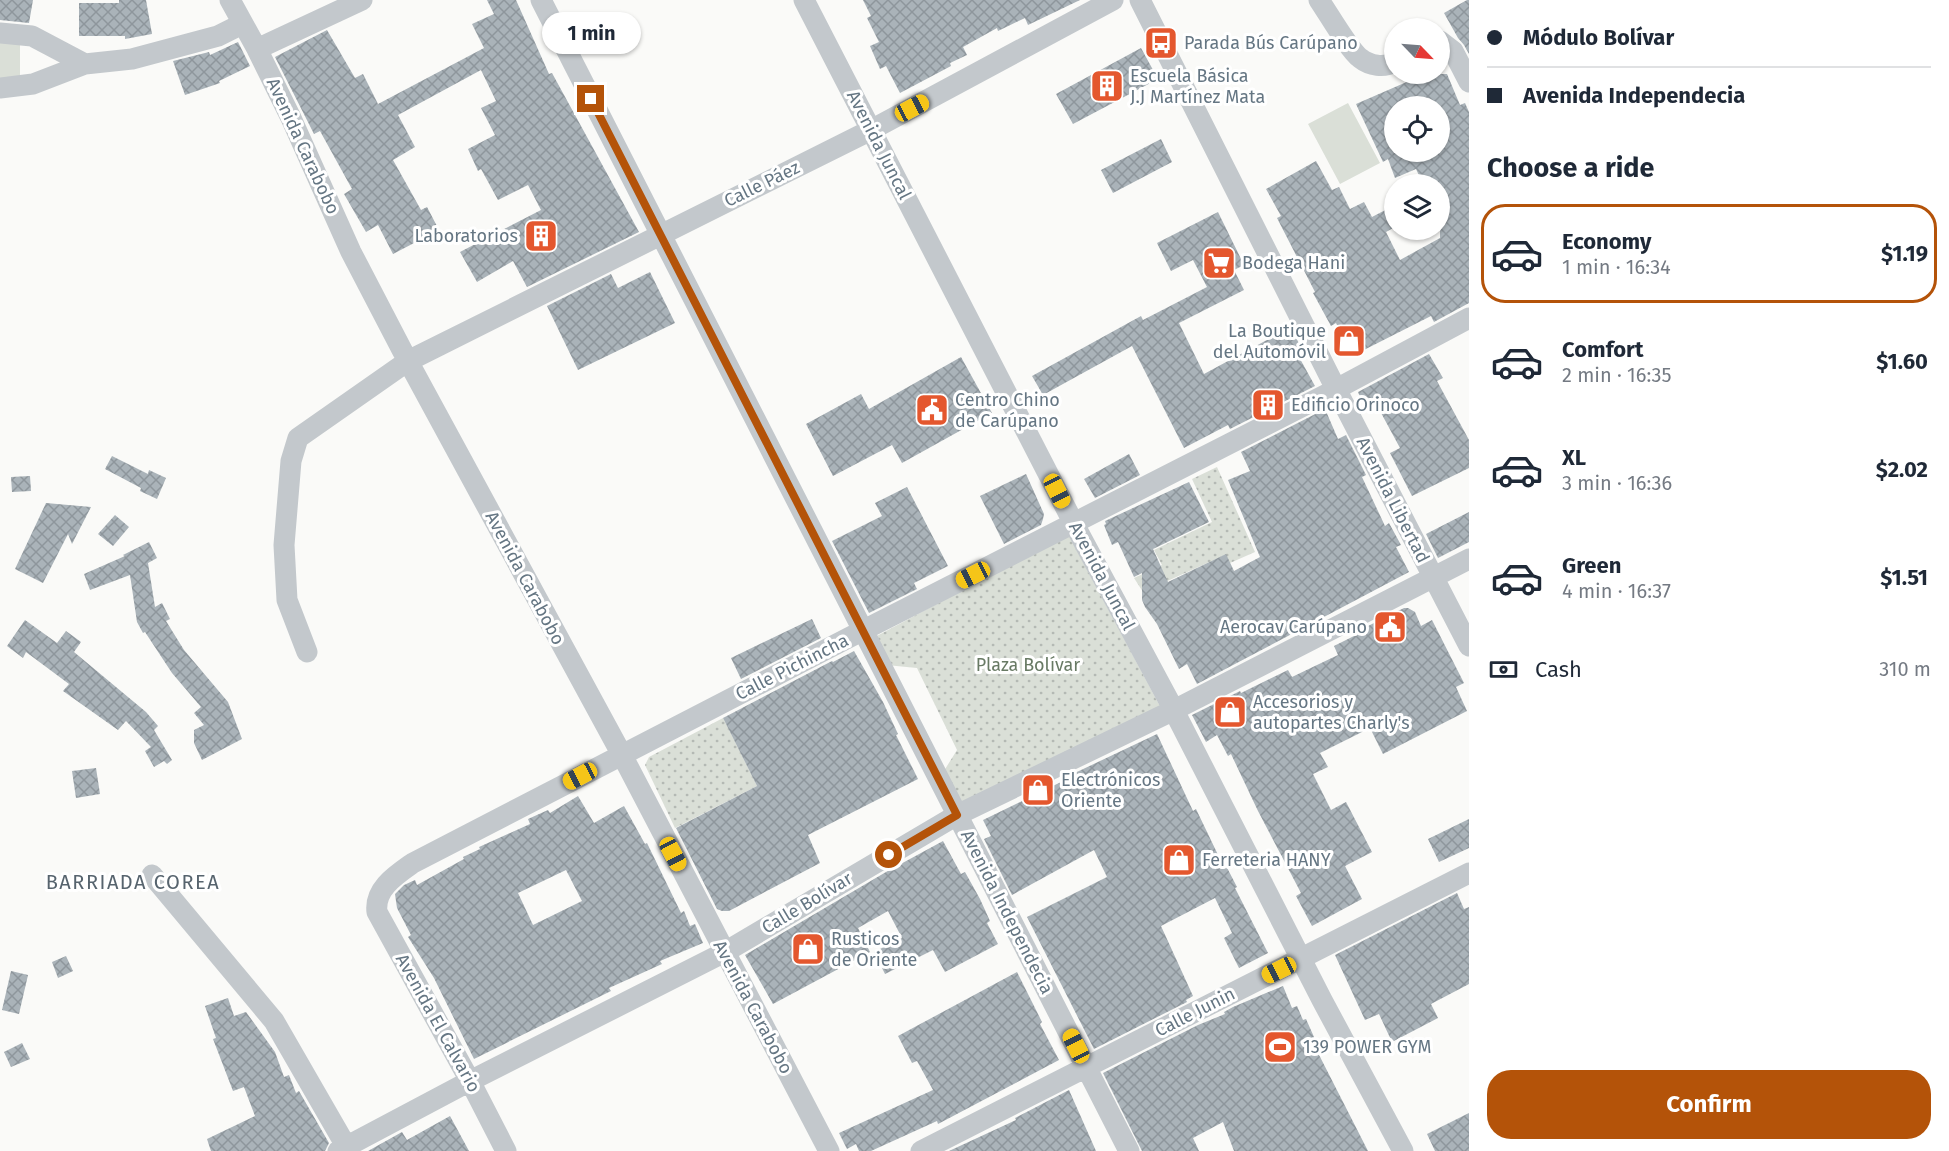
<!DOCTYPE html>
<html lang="en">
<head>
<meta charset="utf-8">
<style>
  body { margin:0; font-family:"Fira Sans",sans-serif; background:#f6f6f7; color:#1f2937; height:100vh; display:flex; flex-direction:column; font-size:22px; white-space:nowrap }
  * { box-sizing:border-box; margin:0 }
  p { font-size:20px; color:#747a83 }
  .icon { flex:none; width:33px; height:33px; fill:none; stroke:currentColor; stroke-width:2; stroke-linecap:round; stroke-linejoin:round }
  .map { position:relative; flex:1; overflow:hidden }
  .details { display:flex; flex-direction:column; background:#fff; width:480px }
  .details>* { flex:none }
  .banner { display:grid; align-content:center; height:132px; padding:0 18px; background:#fff }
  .needle { width:39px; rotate:115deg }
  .buttons { position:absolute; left:1384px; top:18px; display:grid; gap:12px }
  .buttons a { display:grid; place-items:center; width:66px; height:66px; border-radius:50%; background:#fff; box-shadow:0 2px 4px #0004; font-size:30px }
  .end { position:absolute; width:27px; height:27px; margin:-14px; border:8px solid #b45309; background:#fff; box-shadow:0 0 0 3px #fff }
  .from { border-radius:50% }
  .bubble { position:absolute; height:42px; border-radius:21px; background:#fff; box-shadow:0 2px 4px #0004; font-size:20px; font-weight:700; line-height:42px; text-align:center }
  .car { position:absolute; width:18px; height:36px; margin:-18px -9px; border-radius:8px; box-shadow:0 0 4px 2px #0007; background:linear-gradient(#f5c518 24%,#345 0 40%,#f5c518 0 76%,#345 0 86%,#f5c518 0) }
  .banner b { display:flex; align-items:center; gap:21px; height:57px; font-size:22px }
  .banner b+b { border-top:2px solid #e0e1e3 }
  .banner i { width:15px; height:15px; background:#1f2937 }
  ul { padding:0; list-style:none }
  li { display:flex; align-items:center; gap:18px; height:99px; margin:0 12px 9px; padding:0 6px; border:3px solid transparent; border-radius:24px }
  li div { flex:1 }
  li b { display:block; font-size:22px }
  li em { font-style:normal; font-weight:700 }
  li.current { border-color:#b45309 }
  li>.icon { width:54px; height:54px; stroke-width:1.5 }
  h2 { padding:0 18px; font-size:27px; line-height:72px }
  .pay { display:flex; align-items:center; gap:15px; height:66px; padding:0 18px; font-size:22px }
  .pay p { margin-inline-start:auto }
  .cta { display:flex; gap:12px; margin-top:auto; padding:12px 18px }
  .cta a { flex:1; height:69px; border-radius:24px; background:#b45309; color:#fff; font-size:24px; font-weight:700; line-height:69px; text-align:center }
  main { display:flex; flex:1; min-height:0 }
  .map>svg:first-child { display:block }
  .green { fill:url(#green-dots) }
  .pitch { fill:#dadfd7 }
  .building { fill:url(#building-cross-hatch); fill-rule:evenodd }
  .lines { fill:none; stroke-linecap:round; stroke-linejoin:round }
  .minor { stroke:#c3c8cc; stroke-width:21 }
  .route { stroke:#b45309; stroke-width:8 }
  .labels { text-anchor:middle; stroke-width:6; stroke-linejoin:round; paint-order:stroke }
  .poi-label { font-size:18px; fill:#657683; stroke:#fff; text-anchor:start }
  .street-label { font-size:18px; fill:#657683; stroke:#fff }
  .park-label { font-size:18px; fill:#687a64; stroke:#fff }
  .neighbourhood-label { font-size:20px; letter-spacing:1.5px; fill:#57646e; stroke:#fff }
</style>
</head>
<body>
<main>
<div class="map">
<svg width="1469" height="1151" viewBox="0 0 1469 1151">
  <defs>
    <pattern id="green-dots" width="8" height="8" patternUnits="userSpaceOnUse" patternTransform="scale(1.5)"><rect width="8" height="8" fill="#dadfd7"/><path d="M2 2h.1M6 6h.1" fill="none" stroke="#b4b9b4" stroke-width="1.8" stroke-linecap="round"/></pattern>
    <pattern id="building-cross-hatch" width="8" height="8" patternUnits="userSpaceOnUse" patternTransform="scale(1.5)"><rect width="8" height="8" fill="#aab3b9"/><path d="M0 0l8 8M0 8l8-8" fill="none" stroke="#8e969c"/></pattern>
  </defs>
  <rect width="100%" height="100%" fill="#fafaf8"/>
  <path class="green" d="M1217,467L1255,552L1230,563L1225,555L1143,592L1134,578L1162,565L1154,550L1212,522L1192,479Z
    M1068,534L1162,710L957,804L942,774L957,750L917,668L886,665L873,638Z
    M723,718L757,786L675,828L645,765L649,757Z"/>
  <path class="pitch" d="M0,39H20V83H0Z
    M1348,103L1380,163L1340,184L1308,124Z"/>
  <path class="building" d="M0,0H33L29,23L0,20Z
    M119,0H146L152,34L125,39V36H79V3H119Z
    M487,0H516L549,74L552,73L639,232L527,287L513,261L477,282L460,252L541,210L528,185L498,200L481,169L478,171L468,149L495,135L481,108L496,101L481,70L398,115L415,147L393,160L421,210L427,207L439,230L393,254L378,225L366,232L344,194L352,189L320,131L314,134L275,57L327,30L355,78L363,74L378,104L484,48L472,24L494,14Z
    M863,0H1080L1028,25L1025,18L998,31L997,28L963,47L967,55L950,63L951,66L900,93L886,66L880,69L870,46L879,42L867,18L871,16Z
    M1467,0H1469V54L1464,45L1458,38L1444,13Z
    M238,42L250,66L219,81L220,83L185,95L173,61L209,52L210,55Z
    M1141,48L1158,79L1073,124L1056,94Z
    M1425,74H1447L1460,105L1465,103L1469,112V303L1434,322L1431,316L1352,356L1336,323L1331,326L1313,293L1315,292L1277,218L1281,216L1266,189L1316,161L1332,190L1339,187L1350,209L1364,202L1372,217L1391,207L1395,215V227L1386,232L1400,260L1440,238V184H1423L1416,169L1395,178L1388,159L1383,162L1356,104ZM1395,106H1440V152H1395Z
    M1161,139L1172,162L1113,193L1101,170Z
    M1218,212L1244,265L1234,270L1244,290L1179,323L1204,374L1291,327L1304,354L1299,357L1315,386L1230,429L1228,425L1184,448L1132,346L1043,395L1032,376L1141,316L1143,320L1207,287L1193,260L1171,271L1157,243Z
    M650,272L675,323L578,370L547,306L611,274L618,288Z
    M1429,354L1443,378L1437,381L1469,440V468L1412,496L1390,453L1400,448L1373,398L1363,404L1358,392Z
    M961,357L992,413L902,463L892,445L833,476L806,424L861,394L869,409Z
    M1325,409L1338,439L1346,435L1366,475L1362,477L1385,526L1389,523L1401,545L1396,547L1409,572L1197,684L1187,664L1179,669L1157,624L1145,607L1142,600V573L1134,577L1118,542L1112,545L1104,525L1106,524L1105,521L1189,482L1209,522L1153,549L1168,582L1226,554L1234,571L1260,557L1228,480L1250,471L1241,452Z
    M1129,454L1140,475L1095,498L1084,479Z
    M112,456L148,474L149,470L166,478L157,499L140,491L141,488L105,469Z
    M1026,474L1044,514L1043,519L1041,525L1004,544L980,496Z
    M30,476L31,491L12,492L11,477Z
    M907,487L948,566L914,583L917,589L869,613L832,541L882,516L875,503Z
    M46,503L91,507L72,544L68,534L43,583L15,569Z
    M1469,512V542L1438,558L1426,534Z
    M115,515L129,527L113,546L98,534Z
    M149,542L157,558L148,563L155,607L162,603L170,619L166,621L184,650L228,702L242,739L202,760L194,743V730L204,725L194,713L201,707L172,673L145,632L143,633L137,622L130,575L90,590L84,574L125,556L123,555Z
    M1404,608H1408L1415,612L1421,626L1432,620L1464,683L1456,687L1467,711L1383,754L1370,728L1320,753L1328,767L1313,774L1331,810L1346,802L1372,852L1345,866L1362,899L1312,926L1296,896L1301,893L1258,811L1231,754L1228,756L1217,735L1206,742L1192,715L1240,691L1241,693L1288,670L1292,677L1317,665L1338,655L1334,646L1362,632L1360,630Z
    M812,619L821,638L741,679L731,658Z
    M25,620L57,643L66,631L81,642L74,652L146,712L158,726L154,730L172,760L167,764L164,761L154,767L145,751L151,747L126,721L118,730L63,691L69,684L26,652L23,658L7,646Z
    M854,651L883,702L898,734L896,735L918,779L808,835L820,863L729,911H722L717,909L676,828L757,786L723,718L832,661L833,662Z
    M1157,734L1193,811L1196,809L1220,859L1222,858L1237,887L1235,888L1268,953L1239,968L1224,938L1232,933L1215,898L1161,926L1193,996L1186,1000L1187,1002L1094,1049L1027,917L1107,877L1094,850L1012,895L984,839L991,836L983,820L1061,782L1060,780Z
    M96,768L100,794L76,798L72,771Z
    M578,796L594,823L624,806L645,844L647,843L681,913L684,911L690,926L695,924L703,943L660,961L662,964L609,988L611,991L474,1059L434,978L408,937L411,935L397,908L395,894L404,885L415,880L417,885L464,859L463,857L480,849L479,847L530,824L528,819L548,810L550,813ZM566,870L582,901L533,925L518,893Z
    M1469,819V848L1439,862L1428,839Z
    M943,841L961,874L965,872L980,899L990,921L987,923L998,944L945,972L933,950L885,974L874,952L902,938L888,911L858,928L870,952L773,1004L745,955L886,872Z
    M1457,893L1464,909L1469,907V984L1431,1004L1438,1018L1392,1042L1379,1014L1365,1020L1335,955Z
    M66,956L73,971L58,978L52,962Z
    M11,971L28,975L19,1014L2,1010Z
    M1017,972L1042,1022L1040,1024L1059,1060L938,1124L937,1121L871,1151H859L856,1144L847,1149L839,1133L933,1090L917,1061L912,1063L898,1036Z
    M1283,986L1292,1008L1297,1006L1303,1020L1306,1019L1318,1046L1315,1047L1368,1151H1234L1223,1122L1193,1138L1199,1151H1142L1103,1073L1198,1025L1225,1014L1224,1012L1233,1007Z
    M228,998L234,1016L246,1012L275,1052L284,1077L289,1075L296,1093L299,1091L329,1143L325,1151H211L207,1139L255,1116L244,1087L233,1091L213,1039L216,1038L205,1006Z
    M22,1043L30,1059L11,1067L4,1052Z
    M1069,1090L1096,1151H949L1016,1120L1015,1118Z
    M1469,1113V1151H1435L1427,1134Z
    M450,1116L469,1151H368L402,1132L407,1140Z"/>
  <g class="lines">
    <path class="minor" d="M230,0L257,49L291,118L351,252L402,350L622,755L829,1151
      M541,0L1129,1151
      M804,0L1074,524L1169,701L1322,1000L1403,1151
      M1140,0L1336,389L1469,646
      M1319,0C1328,13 1350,51 1360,58C1370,66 1384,68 1395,62
      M0,33L32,36L85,64
      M1440,41L1453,51L1469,82
      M257,49L362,0
      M0,88L33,84L85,64L132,59L218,36L242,24
      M307,652L287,600L284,545L291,461L298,438L408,361L871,130L1113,0
      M152,875L274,1021L346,1146
      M338,1151L470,1081L725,952L957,815L1174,710L1469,559
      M506,1151L470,1081L377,912C374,889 396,875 413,863L854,635L1325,395L1469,318
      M921,1151L1469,873"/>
  </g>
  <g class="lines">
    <path class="route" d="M591,99L957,815L889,855"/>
  </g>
  <defs>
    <symbol id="bus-square" viewBox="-11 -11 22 22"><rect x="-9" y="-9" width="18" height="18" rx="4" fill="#e4572e" stroke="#fff"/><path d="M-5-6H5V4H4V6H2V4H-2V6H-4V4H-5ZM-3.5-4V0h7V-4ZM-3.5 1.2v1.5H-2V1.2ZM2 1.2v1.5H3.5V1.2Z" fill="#fff"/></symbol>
    <symbol id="building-square" viewBox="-11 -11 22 22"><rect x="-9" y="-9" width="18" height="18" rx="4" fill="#e4572e" stroke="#fff"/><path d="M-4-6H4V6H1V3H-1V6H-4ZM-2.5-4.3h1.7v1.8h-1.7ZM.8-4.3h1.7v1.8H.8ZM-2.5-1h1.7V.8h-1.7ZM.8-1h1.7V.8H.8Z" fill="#fff"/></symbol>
    <symbol id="supermarket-square" viewBox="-11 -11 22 22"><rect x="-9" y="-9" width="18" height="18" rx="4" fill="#e4572e" stroke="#fff"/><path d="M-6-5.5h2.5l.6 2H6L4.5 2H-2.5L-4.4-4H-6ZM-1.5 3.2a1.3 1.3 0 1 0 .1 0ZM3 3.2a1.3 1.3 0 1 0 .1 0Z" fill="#fff"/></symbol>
    <symbol id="shop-square" viewBox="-11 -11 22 22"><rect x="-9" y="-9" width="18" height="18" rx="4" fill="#e4572e" stroke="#fff"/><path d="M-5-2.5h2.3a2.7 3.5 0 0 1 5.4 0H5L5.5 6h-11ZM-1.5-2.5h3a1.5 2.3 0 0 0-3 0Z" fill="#fff"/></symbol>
    <symbol id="civic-square" viewBox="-11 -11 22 22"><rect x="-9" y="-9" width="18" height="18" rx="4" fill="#e4572e" stroke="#fff"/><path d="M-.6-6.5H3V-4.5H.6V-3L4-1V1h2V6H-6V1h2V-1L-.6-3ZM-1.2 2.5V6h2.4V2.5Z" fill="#fff"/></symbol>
    <symbol id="stadium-square" viewBox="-11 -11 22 22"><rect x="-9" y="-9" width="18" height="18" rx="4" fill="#e4572e" stroke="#fff"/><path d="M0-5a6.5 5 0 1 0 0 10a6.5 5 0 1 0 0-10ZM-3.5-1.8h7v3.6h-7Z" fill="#fff"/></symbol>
  </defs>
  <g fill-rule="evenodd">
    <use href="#bus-square" x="1142" y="24" width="38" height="38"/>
    <use href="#building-square" x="1088" y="67" width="38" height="38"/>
    <use href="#building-square" x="522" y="217" width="38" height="38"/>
    <use href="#supermarket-square" x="1200" y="244" width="38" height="38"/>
    <use href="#shop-square" x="1330" y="322" width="38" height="38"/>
    <use href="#building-square" x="1249" y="386" width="38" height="38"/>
    <use href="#civic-square" x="913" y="391" width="38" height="38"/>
    <use href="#civic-square" x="1371" y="608" width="38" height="38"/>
    <use href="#shop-square" x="1211" y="693" width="38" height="38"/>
    <use href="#shop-square" x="1019" y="771" width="38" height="38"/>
    <use href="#shop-square" x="1160" y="841" width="38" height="38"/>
    <use href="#shop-square" x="789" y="930" width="38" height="38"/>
    <use href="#stadium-square" x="1261" y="1028" width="38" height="38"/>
  </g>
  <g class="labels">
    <g class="poi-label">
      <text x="1184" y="49">Parada Bús Carúpano</text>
      <text x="1130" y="82">Escuela Básica<tspan x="1130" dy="21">J.J Martínez Mata</tspan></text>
      <text x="518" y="242" text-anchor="end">Laboratorios</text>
      <text x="1242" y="269">Bodega Hani</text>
      <text x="1326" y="337" text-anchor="end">La Boutique<tspan x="1326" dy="21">del Automóvil</tspan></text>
      <text x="955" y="406">Centro Chino<tspan x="955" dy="21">de Carúpano</tspan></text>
      <text x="1291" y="411">Edificio Orinoco</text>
      <text x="1367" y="633" text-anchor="end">Aerocav Carúpano</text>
      <text x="1253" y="708">Accesorios y<tspan x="1253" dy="21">autopartes Charly's</tspan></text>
      <text x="1061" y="786">Electrónicos<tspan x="1061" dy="21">Oriente</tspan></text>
      <text x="1202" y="866">Ferreteria HANY</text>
      <text x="831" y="945">Rusticos<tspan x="831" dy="21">de Oriente</tspan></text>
      <text x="1303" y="1053">139 POWER GYM</text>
    </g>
    <g class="street-label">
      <text transform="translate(879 145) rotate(63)" y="6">Avenida Juncal</text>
      <text transform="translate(303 146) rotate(65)" y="6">Avenida Carabobo</text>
      <text transform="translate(762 184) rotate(-26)" y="6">Calle Páez</text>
      <text transform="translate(1393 500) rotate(63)" y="6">Avenida Libertad</text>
      <text transform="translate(1102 576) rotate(62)" y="6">Avenida Juncal</text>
      <text transform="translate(525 578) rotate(62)" y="6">Avenida Carabobo</text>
      <text transform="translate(792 667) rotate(-27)" y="6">Calle Pichincha</text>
      <text transform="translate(807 903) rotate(-31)" y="6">Calle Bolívar</text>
      <text transform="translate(1007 912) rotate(63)" y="6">Avenida Independecia</text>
      <text transform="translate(753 1007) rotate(62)" y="6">Avenida Carabobo</text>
      <text transform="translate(1195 1012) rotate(-27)" y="6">Calle Junin</text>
      <text transform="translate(438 1023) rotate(61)" y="6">Avenida El Calvario</text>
    </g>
    <g class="park-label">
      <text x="1028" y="671">Plaza Bolívar</text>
    </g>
    <g class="neighbourhood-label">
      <text x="133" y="889">BARRIADA COREA</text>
    </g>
  </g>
</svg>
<div class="buttons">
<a><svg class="needle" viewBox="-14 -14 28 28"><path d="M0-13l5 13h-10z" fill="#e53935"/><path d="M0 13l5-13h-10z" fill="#747a83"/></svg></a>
<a><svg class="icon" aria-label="locate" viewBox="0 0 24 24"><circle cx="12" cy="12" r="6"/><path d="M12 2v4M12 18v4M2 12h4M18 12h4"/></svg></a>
<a><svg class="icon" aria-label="layers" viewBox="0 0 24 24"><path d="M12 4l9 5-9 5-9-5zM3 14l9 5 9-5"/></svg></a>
</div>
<i class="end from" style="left:889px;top:855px"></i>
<i class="end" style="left:591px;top:99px"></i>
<div class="bubble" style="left:542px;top:12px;width:99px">1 min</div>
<i class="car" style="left:912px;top:108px;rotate:62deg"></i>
<i class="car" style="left:1057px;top:491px;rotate:153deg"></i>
<i class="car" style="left:973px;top:575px;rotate:243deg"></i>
<i class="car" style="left:580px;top:776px;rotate:242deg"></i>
<i class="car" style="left:673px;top:854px;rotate:152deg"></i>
<i class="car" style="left:1279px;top:970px;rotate:244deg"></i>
<i class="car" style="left:1076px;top:1046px;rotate:333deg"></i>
</div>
<section class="details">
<div class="banner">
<b><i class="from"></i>Módulo Bolívar</b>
<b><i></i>Avenida Independecia</b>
</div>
<h2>Choose a ride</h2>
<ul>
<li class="current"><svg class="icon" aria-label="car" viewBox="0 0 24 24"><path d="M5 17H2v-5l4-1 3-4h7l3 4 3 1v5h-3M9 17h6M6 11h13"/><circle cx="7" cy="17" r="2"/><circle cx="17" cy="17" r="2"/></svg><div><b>Economy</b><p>1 min · 16:34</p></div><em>$1.19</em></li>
<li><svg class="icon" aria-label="car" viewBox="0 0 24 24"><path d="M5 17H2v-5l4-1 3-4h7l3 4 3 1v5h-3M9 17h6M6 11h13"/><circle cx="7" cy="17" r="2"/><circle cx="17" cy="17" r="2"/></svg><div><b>Comfort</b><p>2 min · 16:35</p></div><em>$1.60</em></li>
<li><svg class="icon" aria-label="car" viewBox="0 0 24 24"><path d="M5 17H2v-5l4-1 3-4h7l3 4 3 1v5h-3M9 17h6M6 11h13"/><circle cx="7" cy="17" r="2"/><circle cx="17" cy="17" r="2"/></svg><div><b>XL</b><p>3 min · 16:36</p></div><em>$2.02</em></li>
<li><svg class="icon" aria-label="car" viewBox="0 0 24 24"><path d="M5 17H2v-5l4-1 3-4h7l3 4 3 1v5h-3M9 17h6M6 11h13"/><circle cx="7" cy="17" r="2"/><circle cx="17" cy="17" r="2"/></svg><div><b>Green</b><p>4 min · 16:37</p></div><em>$1.51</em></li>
</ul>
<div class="pay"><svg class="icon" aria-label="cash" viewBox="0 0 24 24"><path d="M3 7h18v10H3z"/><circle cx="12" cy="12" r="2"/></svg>Cash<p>310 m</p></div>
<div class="cta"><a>Confirm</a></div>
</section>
</main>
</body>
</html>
